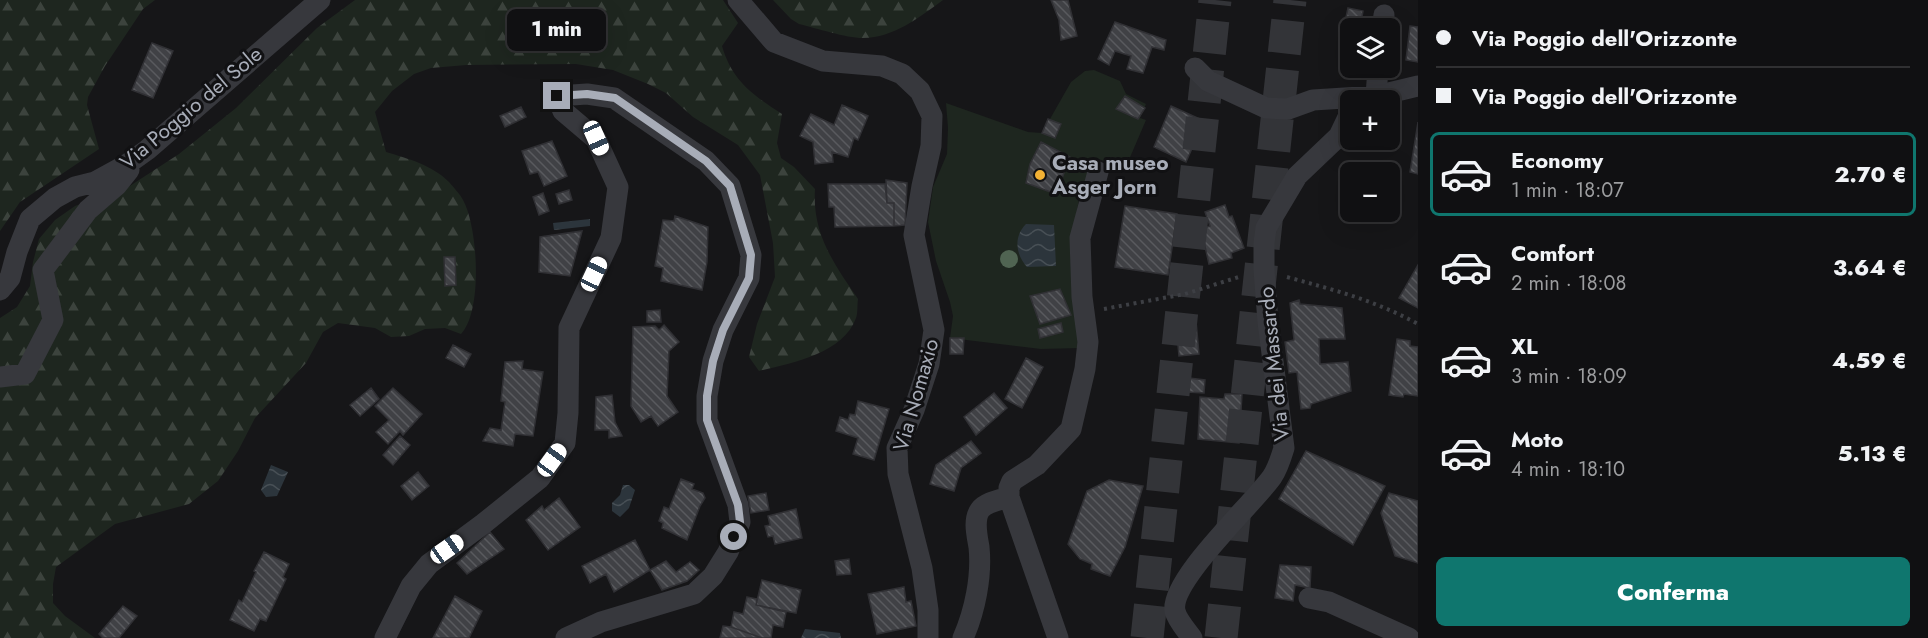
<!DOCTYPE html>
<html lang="it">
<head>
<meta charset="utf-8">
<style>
  body { margin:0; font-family:Jost,sans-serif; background:#1e1e20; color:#f1f3f6; height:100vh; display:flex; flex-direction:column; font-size:22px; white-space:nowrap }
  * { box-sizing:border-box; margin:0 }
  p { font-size:20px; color:#9c9d9f }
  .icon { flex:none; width:33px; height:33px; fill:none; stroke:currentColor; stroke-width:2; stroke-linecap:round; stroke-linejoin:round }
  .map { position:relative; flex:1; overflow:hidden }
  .panel { display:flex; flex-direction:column; background:#101012; width:510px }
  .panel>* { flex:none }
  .top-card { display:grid; align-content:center; height:132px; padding:0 18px; background:#101012 }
  .buttons { position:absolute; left:1340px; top:18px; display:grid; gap:12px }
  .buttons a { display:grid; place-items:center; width:60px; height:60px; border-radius:9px; background:#101012; box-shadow:0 6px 24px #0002,0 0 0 2px #303032; font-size:30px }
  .end { position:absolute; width:27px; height:27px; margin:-14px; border:8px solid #a8adb8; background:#111; box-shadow:0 0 0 3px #111 }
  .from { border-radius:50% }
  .bubble { position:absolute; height:42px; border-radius:9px; background:#101012; box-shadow:0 6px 24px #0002,0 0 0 2px #303032; font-size:20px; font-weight:800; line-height:42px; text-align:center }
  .car { position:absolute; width:18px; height:36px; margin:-18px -9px; border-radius:8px; box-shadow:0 0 4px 2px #0007; background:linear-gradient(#fff 24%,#345 0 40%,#fff 0 76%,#345 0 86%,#fff 0) }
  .top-card b { display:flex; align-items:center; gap:21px; height:57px; font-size:22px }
  .top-card b+b { border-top:2px solid #303032 }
  .top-card i { width:15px; height:15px; background:#f1f3f6 }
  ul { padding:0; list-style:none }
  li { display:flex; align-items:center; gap:18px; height:84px; margin:0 12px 9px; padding:0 6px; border:3px solid transparent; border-radius:9px }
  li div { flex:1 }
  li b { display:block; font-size:22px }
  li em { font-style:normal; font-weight:800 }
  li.on { border-color:#0f766e }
  li>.icon { width:54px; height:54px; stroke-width:1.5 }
  .button { display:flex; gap:12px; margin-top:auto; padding:12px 18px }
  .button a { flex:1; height:69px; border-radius:9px; background:#0f766e; color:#fff; font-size:24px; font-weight:800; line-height:69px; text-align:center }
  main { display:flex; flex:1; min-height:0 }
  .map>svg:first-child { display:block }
  .green { fill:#1e261f }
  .forest { fill:url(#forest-firs) }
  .water { fill:url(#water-waves) }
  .building { fill:url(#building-back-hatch); stroke:#303034; stroke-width:1.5 }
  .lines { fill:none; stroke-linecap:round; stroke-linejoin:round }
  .motorway-tunnel { stroke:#333438; stroke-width:33; stroke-dasharray:33 16; stroke-linecap:butt }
  .path { stroke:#3d3f44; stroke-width:4; stroke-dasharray:3 4.5; stroke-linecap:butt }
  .minor { stroke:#37383d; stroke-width:21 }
  .tree { fill:#506452 }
  .route { stroke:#a8adb8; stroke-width:8 }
  .poi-dot { fill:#f2b134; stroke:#111113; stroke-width:2 }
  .labels { text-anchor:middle; stroke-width:6; stroke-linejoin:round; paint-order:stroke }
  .street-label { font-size:21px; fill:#a8adb8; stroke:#111113 }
  .poi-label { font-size:21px; font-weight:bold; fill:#a8adb8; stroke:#111113; text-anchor:start }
</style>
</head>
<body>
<main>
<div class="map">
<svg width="1418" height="638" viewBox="0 0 1418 638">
  <defs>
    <pattern id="forest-firs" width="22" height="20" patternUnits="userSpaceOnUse" patternTransform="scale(1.5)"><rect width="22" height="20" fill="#1e261f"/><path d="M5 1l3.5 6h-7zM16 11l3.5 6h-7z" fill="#3c433d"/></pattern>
    <pattern id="water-waves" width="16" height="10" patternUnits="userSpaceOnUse" patternTransform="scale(1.5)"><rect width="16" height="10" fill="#2c353c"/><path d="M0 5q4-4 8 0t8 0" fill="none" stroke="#485056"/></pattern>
    <pattern id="building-back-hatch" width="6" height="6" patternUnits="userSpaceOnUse" patternTransform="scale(1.5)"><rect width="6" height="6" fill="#404145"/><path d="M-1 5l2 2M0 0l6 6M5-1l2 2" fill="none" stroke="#595a5e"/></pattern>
  </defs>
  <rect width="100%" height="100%" fill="#161618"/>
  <path class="green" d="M1094,70L1120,81L1126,94L1146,104L1140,118L1146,120L1125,169L1096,158L1079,200L1073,231L1080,348L1041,349L950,338L953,316L950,302L936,261L928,222L933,187L947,154L948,128L946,103L1028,132L1042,133L1071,82L1085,71Z"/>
  <path class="forest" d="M0,0H155L143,9L105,66L88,97L87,105L99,149L20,202L0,231Z
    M355,0H723L738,23L722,46C732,81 753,95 782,114L777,143L781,158L794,167L815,189C812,234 834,264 858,299C857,305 858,313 856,318C843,354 791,363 759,371L749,357L757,324L775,277L773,243L760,175L738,145L693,117L666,93L648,84L613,70L576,64L466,65L431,68L414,74L392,91L375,112L386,152C409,159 432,165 449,182C453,187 460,194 463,200C478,227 483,311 461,334L445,328L425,329L409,336L391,337L375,328L338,323L323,332L306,363L255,418L238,451L218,481L189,504L115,524L56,567L53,584V603L65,616L95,638H0V318L17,307L30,286L33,262L39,239L55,220L75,206L96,198L119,193L179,154L236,108L317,28Z
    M773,0H943C920,17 893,38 863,38C846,38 816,28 799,24L791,19Z"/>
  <path class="water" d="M590,219V226L554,230L553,223Z
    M1026,224L1054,225L1056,266L1027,267C1016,255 1013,237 1026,224Z
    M271,465L288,472L277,496L266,497L261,490Z
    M623,485H629L635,490L629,508L620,517L612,511V503L620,495Z
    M805,629L840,633L841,638H801Z"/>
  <path class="building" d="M1051,0H1068L1077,36L1061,40L1059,20Z
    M1348,8L1363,11L1360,28L1344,27Z
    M1115,22L1166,40L1164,50L1152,47L1143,73L1127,69L1131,56L1115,51L1109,65L1098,59Z
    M1410,26L1418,27V62L1406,60Z
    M152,43L173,51L153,98L132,90Z
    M1125,96L1145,108L1138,119L1116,109Z
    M842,105L868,116L858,140L854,138L848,157L832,152L833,162L815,164L813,142L800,136L811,114L834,125Z
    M1171,106L1204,121L1186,162L1154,147Z
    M521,107L526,117L505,127L500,116Z
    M1048,119L1061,124L1055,138L1042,133Z
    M1418,122V174L1410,172Z
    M552,141L567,176L544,186L538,172L530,174L522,151Z
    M1041,142L1070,157L1056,194L1026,183L1030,164Z
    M886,180L907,183L905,225L894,226V203H887Z
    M828,184H885L887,203H894V226L835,227L834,207H829Z
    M569,190L572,200L559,204L556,194Z
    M543,193L549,211L539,215L533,197Z
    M1225,205L1229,217L1232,216L1244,248L1231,253L1232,258L1209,264L1201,229L1210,226L1205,212Z
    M1125,206L1177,214L1168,275L1115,267Z
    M675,216L708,227L707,262L702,290L661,281L663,268L655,266L663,220L674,221Z
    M582,231L570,276L539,272L540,237Z
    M444,257H455L456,285L445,286Z
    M1418,265V308L1399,298Z
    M1060,289L1071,315L1040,324L1030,296Z
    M1299,300L1300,304L1342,308L1345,339H1319L1320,364L1348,362L1351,391L1311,404L1310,408L1301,409L1297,372L1289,373L1285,342L1294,340L1290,303Z
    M660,310L661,322H647V311Z
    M1196,321L1199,354L1179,356L1176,323Z
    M1061,323L1063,332L1040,338L1038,329Z
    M664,325L679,342L669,351L667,396L678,412L658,426L651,416L641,422L631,406L633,327L655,326L659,330Z
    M950,338H964L963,354H950Z
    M1397,339L1410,341V346L1418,347V396L1404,394L1403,397L1389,395Z
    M453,345L471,354L464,367L446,358Z
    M1026,358L1043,367L1022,408L1005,399Z
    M523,361L522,369L543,372L533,436L515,434L513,446L483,441L490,428L501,430L505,402L501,401L505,362Z
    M1189,378L1205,380L1204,393L1187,392Z
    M371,388L379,399L360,416L350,405Z
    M393,388L422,414L403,435L400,431L388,444L376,432L389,420L375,406Z
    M994,393L1007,408L976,435L964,417Z
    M1225,394H1242L1241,411L1254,420L1256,425L1252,434L1247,438H1240L1239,443L1198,439L1200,397L1224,399Z
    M612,395L615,422L622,436L609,438V430H595L596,397Z
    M858,401L889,409L874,460L853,454L858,438L836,431L840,417L848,420L850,414L855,415Z
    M400,436L410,445L393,465L383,455Z
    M971,441L981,453L961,468L954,491L930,484L936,465Z
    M1306,451L1385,486L1353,545L1279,499Z
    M418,472L429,486L412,500L401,486Z
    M681,479L694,484L692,489L703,493L705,498L700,506L687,540L662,528L663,523L659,521L664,507L669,509Z
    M1109,480L1143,486L1125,547L1110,576L1091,569L1092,564L1080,559L1068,544L1087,491Z
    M766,493L769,510L751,513L748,496Z
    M1389,493L1418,501V563L1395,556L1381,513Z
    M559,498L580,527L548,550L526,520L542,506L544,510Z
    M796,509L802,538L775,544L773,536L768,537L765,526L770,525L768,516Z
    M490,532L504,549L467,574L457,563Z
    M635,540L650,570L614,592L606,574L590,583L582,566Z
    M264,552L289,564L283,577L286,579L266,621L260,619L254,631L230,620L239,600L242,602L256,572L254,571Z
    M849,559L851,574L837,575L835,561Z
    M666,561L676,572L690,562L699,570L687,581L662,590L650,570Z
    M1280,565L1311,567L1310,588L1295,585L1293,601L1275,598Z
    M762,580L801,590L796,613L756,605Z
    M904,587L906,602L911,601L916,626L877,634L868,594Z
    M455,596L482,611L469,638H433Z
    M747,597L757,599L756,605L786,612L783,627L773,625L771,638H762L731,627L734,612L743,614Z
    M123,606L137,616L119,638H103L99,634Z
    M723,626L731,627L762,638H720Z"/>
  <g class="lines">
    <path class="motorway-tunnel" d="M1147,638L1215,0
      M1221,638L1290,0"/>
    <path class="path" d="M1287,277C1334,290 1374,300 1418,324
      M1104,309L1185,294L1242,276"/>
    <path class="minor" d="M738,0L774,42L823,61L882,66L902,74L920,91L932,116L931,146L922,186L914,235L934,330L929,364L914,410L897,448L898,474L922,568L928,610V638
      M1382,28L1384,15
      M1195,68L1208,81L1266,108L1288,109L1313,100L1376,96L1418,86
      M1376,96L1378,68
      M0,290L10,278L17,252L30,219L55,198L75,187L95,182L126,165L147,150L320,0
      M0,377L25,374L53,320L43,270L88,210L117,185L129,170
      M1009,497V488L1012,481L1037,465L1071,429L1085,369L1088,342L1082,297L1080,238L1098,172
      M1309,598L1329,602L1409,638
      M385,638L411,586L429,564L483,524L540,478L565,443L568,413L569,328L611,238L618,187L596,139L563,111L557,96L587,94L614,98L706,161L730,186L751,255L749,278L723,330L713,361L707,396V420L738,505L740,522L728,552L713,576L694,594L601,622L566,638
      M963,638C975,611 982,576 979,547C977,535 973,520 980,510C986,502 1000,500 1009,497L1058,638
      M1192,638C1187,631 1177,620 1175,611C1169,581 1253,504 1272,477C1278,468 1281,458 1284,448L1268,322L1264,270V243L1266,228L1297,176L1339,136L1350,113"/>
  </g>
  <circle class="tree" cx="1009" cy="259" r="9"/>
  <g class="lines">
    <path class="route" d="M557,96L587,94L615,98L706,161L730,186L751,255L749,278L723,330L713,361L707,396V420L738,505L740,522L734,537"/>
  </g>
  <circle class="poi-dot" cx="1040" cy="175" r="6"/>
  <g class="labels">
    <g class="street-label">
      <text transform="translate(191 108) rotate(-40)" y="7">Via Poggio del Sole</text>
      <text transform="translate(1274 364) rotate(-96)" y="7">Via dei Massardo</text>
      <text transform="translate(916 395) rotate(-74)" y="7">Via Nomaxio</text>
    </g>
    <g class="poi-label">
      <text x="1052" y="170">Casa museo<tspan x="1052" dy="24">Asger Jorn</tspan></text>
    </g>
  </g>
</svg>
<div class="buttons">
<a><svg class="icon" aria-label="layers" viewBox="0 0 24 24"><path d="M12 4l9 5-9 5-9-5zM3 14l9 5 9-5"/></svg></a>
<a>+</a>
<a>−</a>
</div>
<i class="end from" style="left:734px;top:537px"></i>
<i class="end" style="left:557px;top:96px"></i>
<div class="bubble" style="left:507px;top:9px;width:99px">1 min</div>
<i class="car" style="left:596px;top:138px;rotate:156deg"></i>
<i class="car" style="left:594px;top:274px;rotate:25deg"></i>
<i class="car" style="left:552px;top:460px;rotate:36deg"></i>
<i class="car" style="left:447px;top:549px;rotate:55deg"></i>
</div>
<section class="panel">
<div class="top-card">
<b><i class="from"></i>Via Poggio dell'Orizzonte</b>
<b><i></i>Via Poggio dell'Orizzonte</b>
</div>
<ul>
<li class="on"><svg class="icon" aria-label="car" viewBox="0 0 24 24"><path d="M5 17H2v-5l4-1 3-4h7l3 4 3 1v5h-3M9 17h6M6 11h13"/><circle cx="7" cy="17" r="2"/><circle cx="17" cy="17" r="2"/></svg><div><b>Economy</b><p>1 min · 18:07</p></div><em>2.70 €</em></li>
<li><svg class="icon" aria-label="car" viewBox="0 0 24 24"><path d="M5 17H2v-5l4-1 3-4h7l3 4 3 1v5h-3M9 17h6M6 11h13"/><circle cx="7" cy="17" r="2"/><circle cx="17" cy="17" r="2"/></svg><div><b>Comfort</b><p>2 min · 18:08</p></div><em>3.64 €</em></li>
<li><svg class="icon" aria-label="car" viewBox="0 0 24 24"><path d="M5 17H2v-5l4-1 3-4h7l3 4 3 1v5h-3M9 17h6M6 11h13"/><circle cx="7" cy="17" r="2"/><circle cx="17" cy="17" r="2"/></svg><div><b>XL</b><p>3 min · 18:09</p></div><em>4.59 €</em></li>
<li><svg class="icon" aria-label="car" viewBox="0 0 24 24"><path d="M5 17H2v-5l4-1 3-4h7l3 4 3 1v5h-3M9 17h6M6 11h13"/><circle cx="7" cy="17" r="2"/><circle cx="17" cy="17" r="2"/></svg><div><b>Moto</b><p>4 min · 18:10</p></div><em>5.13 €</em></li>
</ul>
<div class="button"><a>Conferma</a></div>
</section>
</main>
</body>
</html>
